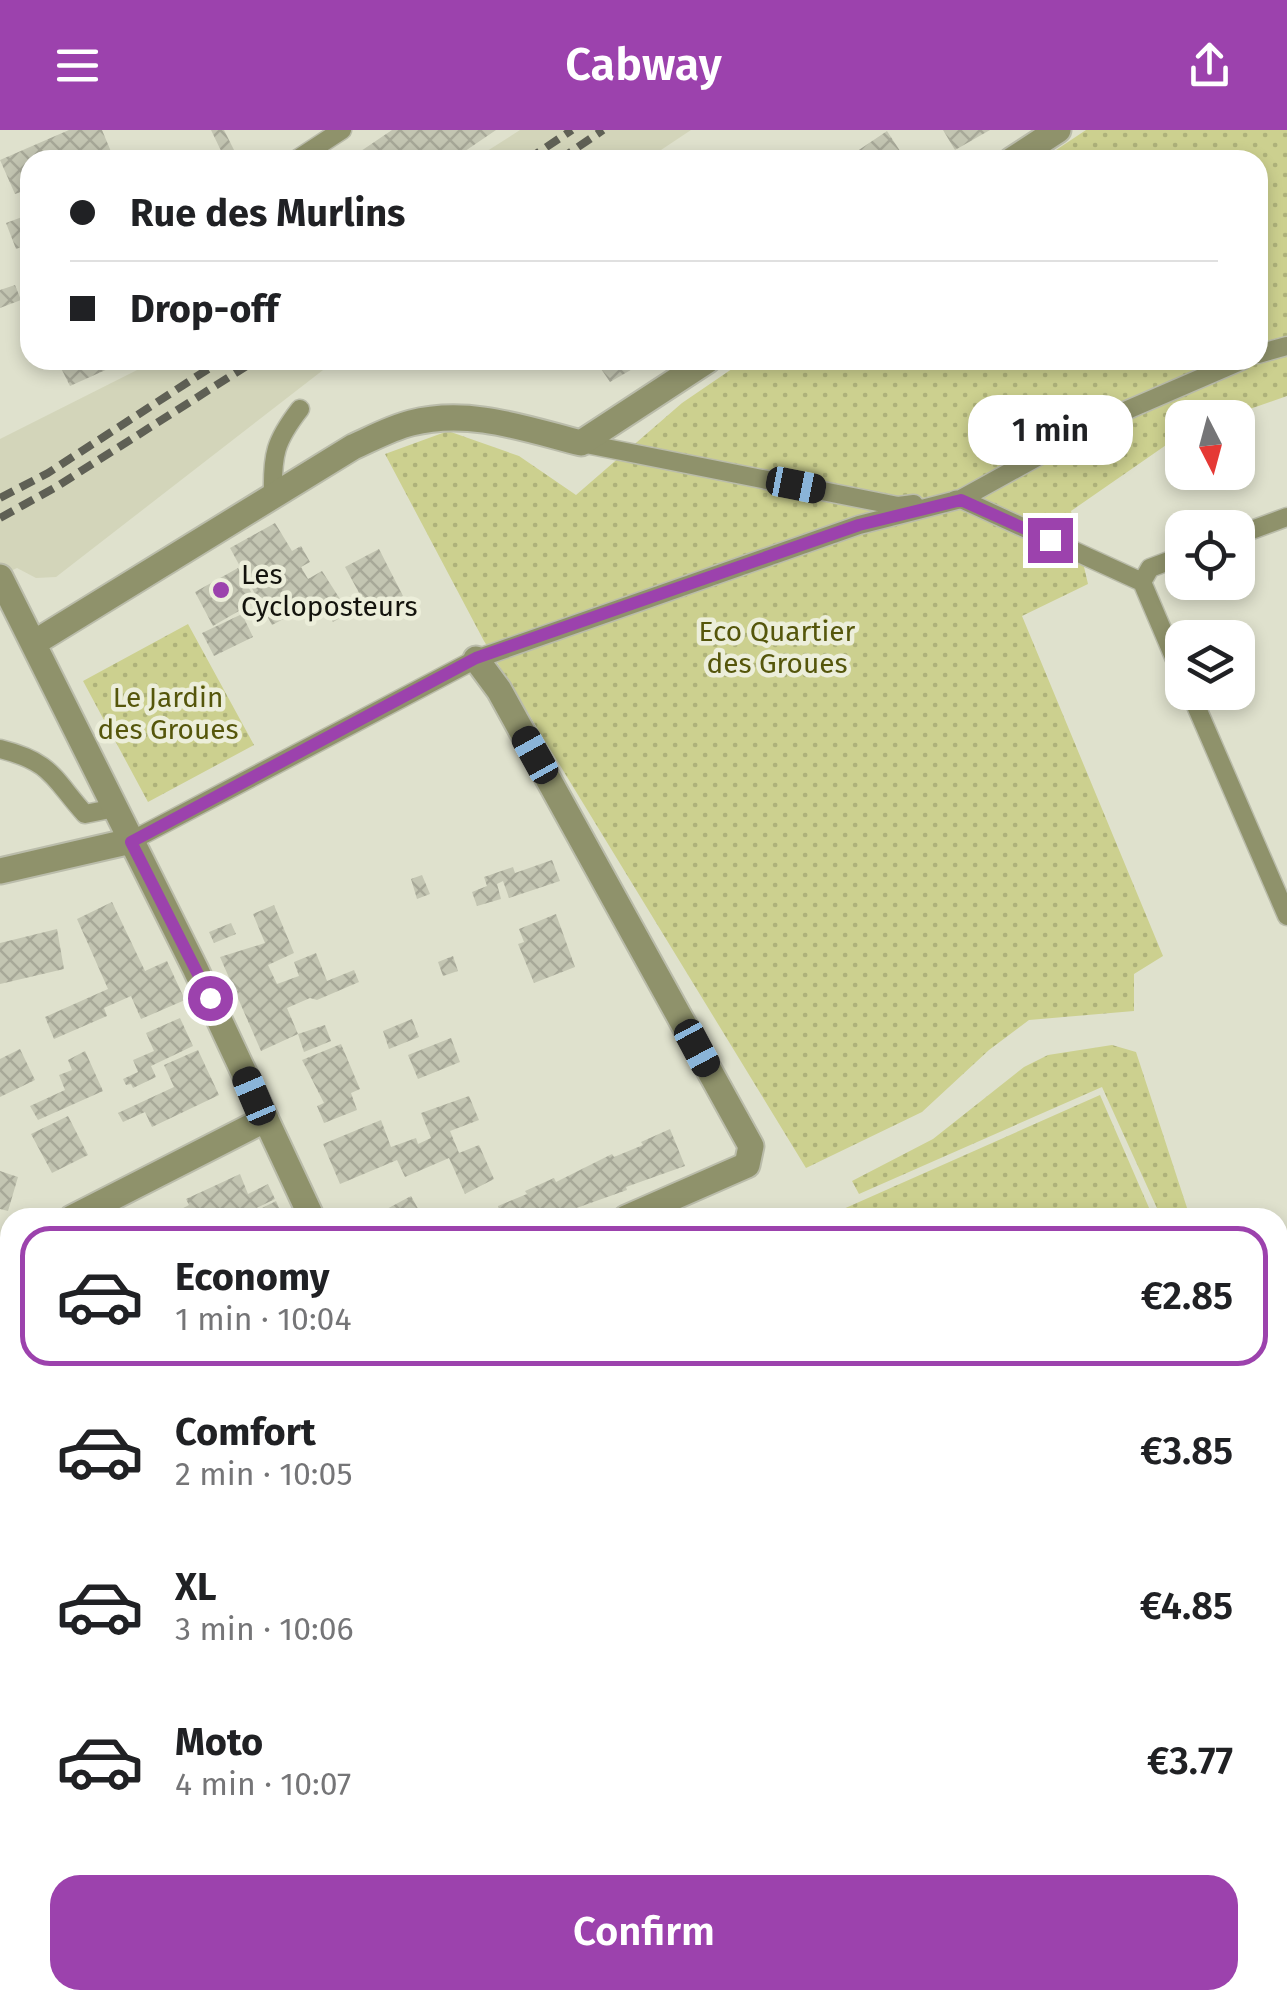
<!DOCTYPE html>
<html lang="en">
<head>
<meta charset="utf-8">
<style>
  body { margin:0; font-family:"Fira Sans",sans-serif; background:#f6f6f6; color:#202124; height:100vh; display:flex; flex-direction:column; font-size:38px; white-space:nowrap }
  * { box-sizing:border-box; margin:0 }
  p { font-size:32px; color:#757577 }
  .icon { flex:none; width:55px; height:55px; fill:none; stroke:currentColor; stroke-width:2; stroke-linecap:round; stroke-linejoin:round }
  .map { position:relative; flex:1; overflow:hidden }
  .sheet { position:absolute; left:0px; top:1078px; width:1288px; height:802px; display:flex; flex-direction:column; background:#fff; border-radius:30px 30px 0 0; box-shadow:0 5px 15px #0003 }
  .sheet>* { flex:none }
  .guide { position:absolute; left:20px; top:20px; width:1248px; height:220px; border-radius:30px; box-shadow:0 5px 15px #0003; display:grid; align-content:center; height:220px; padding:0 50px; background:#fff }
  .needle { width:65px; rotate:174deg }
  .buttons { position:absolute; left:1165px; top:270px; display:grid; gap:20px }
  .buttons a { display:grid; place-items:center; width:90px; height:90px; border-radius:20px; background:#fff; box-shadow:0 5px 15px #0003; font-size:50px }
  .end { position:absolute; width:45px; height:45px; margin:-22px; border:12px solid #9c42ad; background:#fff; box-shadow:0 0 0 5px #fff }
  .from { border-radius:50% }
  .bubble { position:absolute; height:70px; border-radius:30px; background:#fff; box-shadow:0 5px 15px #0003; font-size:32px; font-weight:600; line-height:70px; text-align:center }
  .car { position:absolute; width:30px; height:60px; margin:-30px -15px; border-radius:12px; box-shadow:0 0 8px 2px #0007; background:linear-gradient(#222 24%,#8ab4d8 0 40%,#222 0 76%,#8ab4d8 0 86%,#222 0) }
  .guide b { display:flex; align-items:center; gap:35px; height:95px; font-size:38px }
  .guide b+b { border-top:2px solid #e0e0e0 }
  .guide i { width:25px; height:25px; background:#202124 }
  ul { padding:18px 0 0; list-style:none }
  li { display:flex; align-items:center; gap:30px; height:140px; margin:0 20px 15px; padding:0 30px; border:5px solid transparent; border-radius:30px }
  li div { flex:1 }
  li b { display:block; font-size:38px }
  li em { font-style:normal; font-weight:600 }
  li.selected { border-color:#9c42ad }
  li>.icon { width:90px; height:90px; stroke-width:1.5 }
  .primary-button { display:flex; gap:20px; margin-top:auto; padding:20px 50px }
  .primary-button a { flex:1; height:115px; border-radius:30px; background:#9c42ad; color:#fff; font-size:40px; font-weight:600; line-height:115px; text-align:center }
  header { display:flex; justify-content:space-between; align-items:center; height:130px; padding:0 50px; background:#9c42ad; color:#fff; font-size:45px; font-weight:600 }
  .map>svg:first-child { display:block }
  .built { fill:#d3d5ba }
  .green { fill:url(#green-dots) }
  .building { fill:url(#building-cross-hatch) }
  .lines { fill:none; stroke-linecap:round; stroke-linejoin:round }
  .service-casing { stroke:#babcaa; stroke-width:21 }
  .minor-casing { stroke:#babcaa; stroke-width:29 }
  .service { stroke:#8f926b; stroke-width:18 }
  .minor { stroke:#8f926b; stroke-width:25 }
  .rail { stroke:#5f6055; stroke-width:8; stroke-dasharray:15 8; stroke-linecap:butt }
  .route { stroke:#9c42ad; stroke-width:12 }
  .poi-dot { fill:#9c42ad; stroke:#eceeda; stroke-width:4 }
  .labels { text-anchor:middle; stroke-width:9; stroke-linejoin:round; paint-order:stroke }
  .poi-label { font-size:28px; fill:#13130d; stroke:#eceeda; text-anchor:start }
  .park-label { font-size:28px; fill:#55560b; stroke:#eceeda }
</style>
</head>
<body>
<header><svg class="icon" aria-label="menu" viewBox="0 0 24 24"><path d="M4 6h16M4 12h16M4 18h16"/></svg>Cabway<svg class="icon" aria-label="share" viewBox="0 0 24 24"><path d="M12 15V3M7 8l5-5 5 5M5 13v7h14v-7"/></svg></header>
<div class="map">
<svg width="1287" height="1878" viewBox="0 0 1287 1878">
  <defs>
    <pattern id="green-dots" width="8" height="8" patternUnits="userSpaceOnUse" patternTransform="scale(2.5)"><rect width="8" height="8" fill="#ccd08f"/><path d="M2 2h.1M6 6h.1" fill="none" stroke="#aeb27a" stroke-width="1.8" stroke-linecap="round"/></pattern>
    <pattern id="building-cross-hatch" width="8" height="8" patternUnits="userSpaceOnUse" patternTransform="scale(2.5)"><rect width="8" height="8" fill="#c3c5b2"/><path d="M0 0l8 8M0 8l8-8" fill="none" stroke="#a7a898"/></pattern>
  </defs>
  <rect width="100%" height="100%" fill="#dfe1cd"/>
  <path class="built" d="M520,0H691L646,30H473Z
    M157,230H336L56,447L36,448L17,438L0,446V309Z"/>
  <path class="green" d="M1086,0H1287V266L1227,287L1182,288V304L1071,381L1088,454L1022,486L1163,826L1134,844V881L1029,890L989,920L922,982L806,1038L484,511L385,324L448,301L519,326L576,365L682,273L745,230H1258V30H1041Z
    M188,494L254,615L148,672L83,551Z
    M1112,915L1136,922L1190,1087H1161L1102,957L859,1064L852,1051L933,1009L1024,937L1048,925Z
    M1100,965L1153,1087H1005L1003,1078L924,1088L844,1087L841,1080Z
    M1287,1408V1500L1278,1477L1286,1470L1278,1452V1412Z"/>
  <path class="building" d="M69,0H102L112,24L101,30H30V59L15,64L0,30Z
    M211,0H224L235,22L224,27Z
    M392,0H496L452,30H367L361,21Z
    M943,0H990L955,20Z
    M887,1L906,30H844Z
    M30,84V114L16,119L6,93Z
    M15,155L21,170L0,178V160Z
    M68,230H106L110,238L70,256L60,236Z
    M595,230H648L610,252Z
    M275,393L292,421L301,416L310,432L301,437L308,449L322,441L349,483L333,492L320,470L272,495L230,418Z
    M379,419L403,466L370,483L345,437Z
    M238,438L256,471L213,496L195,462Z
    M242,484L253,507L214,526L202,503Z
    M552,730L560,751L509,768L503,751L497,754L501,769L477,776L472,762L487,756L484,747L513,737L515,743Z
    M422,745L430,764L417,769L411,749Z
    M112,772L145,841L167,831L185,870L141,889L131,866L104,878L107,886L54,909L45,887L108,859L77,789Z
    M274,775L294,823L268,835L277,854L299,846L294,832L316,823L327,851L354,840L359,852L317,870L310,868L287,878L298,904L261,921L220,827L265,813L253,784Z
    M556,784L575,837L534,853L518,814L524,812L519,799Z
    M231,793L236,804L214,813L209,802Z
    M57,799L64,839L0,854V813Z
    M453,826L458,841L443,846L438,832Z
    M180,888L193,916L151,936L156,947L133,958L131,954L126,955L123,949L138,942L133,930L154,921L146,903Z
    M412,889L419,907L389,919L383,901Z
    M325,895L331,911L304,922L298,904Z
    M451,908L460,932L418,949L408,925Z
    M341,914L360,959L351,963L357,980L324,993L317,976L324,973L302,930Z
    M20,919L35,950L0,967V929Z
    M198,920L219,965L152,997L145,982L123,992L118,983L174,957L164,935Z
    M85,921L103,961L38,990L30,976L65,960L59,945L72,940L68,930Z
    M469,966L479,990L450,1001L459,1023L479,1015L494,1049L465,1064L449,1028L405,1047L397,1030L340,1054L323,1014L381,990L391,1017L416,1008L418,1014L431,1008L421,983Z
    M68,986L88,1025L52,1043L31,1004Z
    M670,999L685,1036L626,1057L627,1060L568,1081L570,1085L563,1088H503L498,1076L527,1064L525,1061L554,1048L556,1052L612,1024L614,1027L643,1015L641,1012Z
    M0,1041L18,1047L8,1081L0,1079Z
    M240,1044L248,1064L268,1054L275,1069L236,1088H165L189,1075L186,1069Z
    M411,1066L421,1084L414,1088H370Z
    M276,1071L282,1085L243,1088L266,1076Z
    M10,1170V1217L0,1222V1175Z
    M10,1262V1281L0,1285V1267Z
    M1278,1374L1287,1394V1400L1278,1405Z
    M0,1460L10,1488V1544L0,1547Z
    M1287,1683V1700L1278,1704V1687Z
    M1287,1781V1826L1278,1831V1786Z
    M344,1870H383L386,1878H348Z
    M401,1870H442L425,1878H405Z
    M723,1870H785L788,1878H727Z
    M1129,1870H1182L1185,1878H1133Z"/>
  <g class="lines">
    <defs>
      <path id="service" d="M296,30L342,0
        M1258,224L1287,216
        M581,313L898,376L914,374
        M273,365C272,325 275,311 300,279
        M955,370L961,369L1142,452L1182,546
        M1238,405L1287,387
        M1142,452L1150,438L1182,426
        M1190,562L1287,786
        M0,619C52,632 52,647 85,684L115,678
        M131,711L476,529L859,395L961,369L1104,290L1243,230"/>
      <path id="minor" d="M1012,30L1058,0
        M0,447L195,838L312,1088
        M34,513L353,317C371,309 391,298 411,293C469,278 526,299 581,313L708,230
        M476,529L499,560L751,1016L747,1035L626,1088
        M0,741L131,711
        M72,1088L266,989
        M0,1126L10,1120
        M0,1359L10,1380
        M1278,1606L1287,1626
        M249,1870L253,1878
        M699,1870L702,1878
        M1213,1870L1224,1878
        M537,1878L556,1870
        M1241,1878L1263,1870"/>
    </defs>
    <use href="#service" class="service-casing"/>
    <use href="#minor" class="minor-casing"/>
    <use href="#service" class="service"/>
    <use href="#minor" class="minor"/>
    <path class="rail" d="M527,30L572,0
      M559,30L603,0
      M0,368L48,343L222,230
      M0,388L56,357L256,230"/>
  </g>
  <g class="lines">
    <path class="route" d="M210,868L131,712L476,528L859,395L961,370L1050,410"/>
  </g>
  <circle class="poi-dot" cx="221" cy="460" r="10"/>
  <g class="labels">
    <g class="poi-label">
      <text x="241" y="454">Les<tspan x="241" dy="32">Cycloposteurs</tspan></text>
    </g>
    <g class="park-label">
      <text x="777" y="511">Eco Quartier<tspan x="777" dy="32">des Groues</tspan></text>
      <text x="168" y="577">Le Jardin<tspan x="168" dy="32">des Groues</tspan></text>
    </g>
  </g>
</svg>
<div class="buttons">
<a><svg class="needle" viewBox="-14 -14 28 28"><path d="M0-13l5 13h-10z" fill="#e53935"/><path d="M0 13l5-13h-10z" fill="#757577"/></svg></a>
<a><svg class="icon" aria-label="locate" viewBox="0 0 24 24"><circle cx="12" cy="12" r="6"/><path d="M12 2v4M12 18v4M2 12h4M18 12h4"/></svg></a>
<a><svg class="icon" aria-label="layers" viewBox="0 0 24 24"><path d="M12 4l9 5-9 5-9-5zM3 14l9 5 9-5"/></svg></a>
</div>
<i class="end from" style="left:210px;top:868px"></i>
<i class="end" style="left:1050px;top:410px"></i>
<div class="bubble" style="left:968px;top:265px;width:165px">1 min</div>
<i class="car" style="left:796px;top:355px;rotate:101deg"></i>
<i class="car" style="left:535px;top:625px;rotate:331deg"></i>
<i class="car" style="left:697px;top:918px;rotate:152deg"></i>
<i class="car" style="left:254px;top:966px;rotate:337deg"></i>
<div class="guide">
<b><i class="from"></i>Rue des Murlins</b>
<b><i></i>Drop-off</b>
</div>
<section class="sheet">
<ul>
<li class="selected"><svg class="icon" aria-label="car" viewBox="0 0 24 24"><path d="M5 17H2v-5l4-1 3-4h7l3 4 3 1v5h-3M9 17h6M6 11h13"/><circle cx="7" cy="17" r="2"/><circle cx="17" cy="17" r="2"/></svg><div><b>Economy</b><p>1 min · 10:04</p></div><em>€2.85</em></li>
<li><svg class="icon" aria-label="car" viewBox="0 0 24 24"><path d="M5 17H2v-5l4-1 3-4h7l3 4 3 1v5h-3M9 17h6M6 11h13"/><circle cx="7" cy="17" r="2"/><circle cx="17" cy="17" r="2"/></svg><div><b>Comfort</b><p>2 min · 10:05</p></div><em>€3.85</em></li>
<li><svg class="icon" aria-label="car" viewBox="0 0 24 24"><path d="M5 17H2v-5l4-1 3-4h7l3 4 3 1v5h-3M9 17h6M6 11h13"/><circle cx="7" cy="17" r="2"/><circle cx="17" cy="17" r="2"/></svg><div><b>XL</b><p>3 min · 10:06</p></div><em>€4.85</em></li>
<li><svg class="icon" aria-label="car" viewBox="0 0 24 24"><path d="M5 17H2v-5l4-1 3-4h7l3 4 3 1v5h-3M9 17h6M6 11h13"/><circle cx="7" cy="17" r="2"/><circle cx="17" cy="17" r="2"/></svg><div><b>Moto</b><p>4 min · 10:07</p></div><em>€3.77</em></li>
</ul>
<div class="primary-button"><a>Confirm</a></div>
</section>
</div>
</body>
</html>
